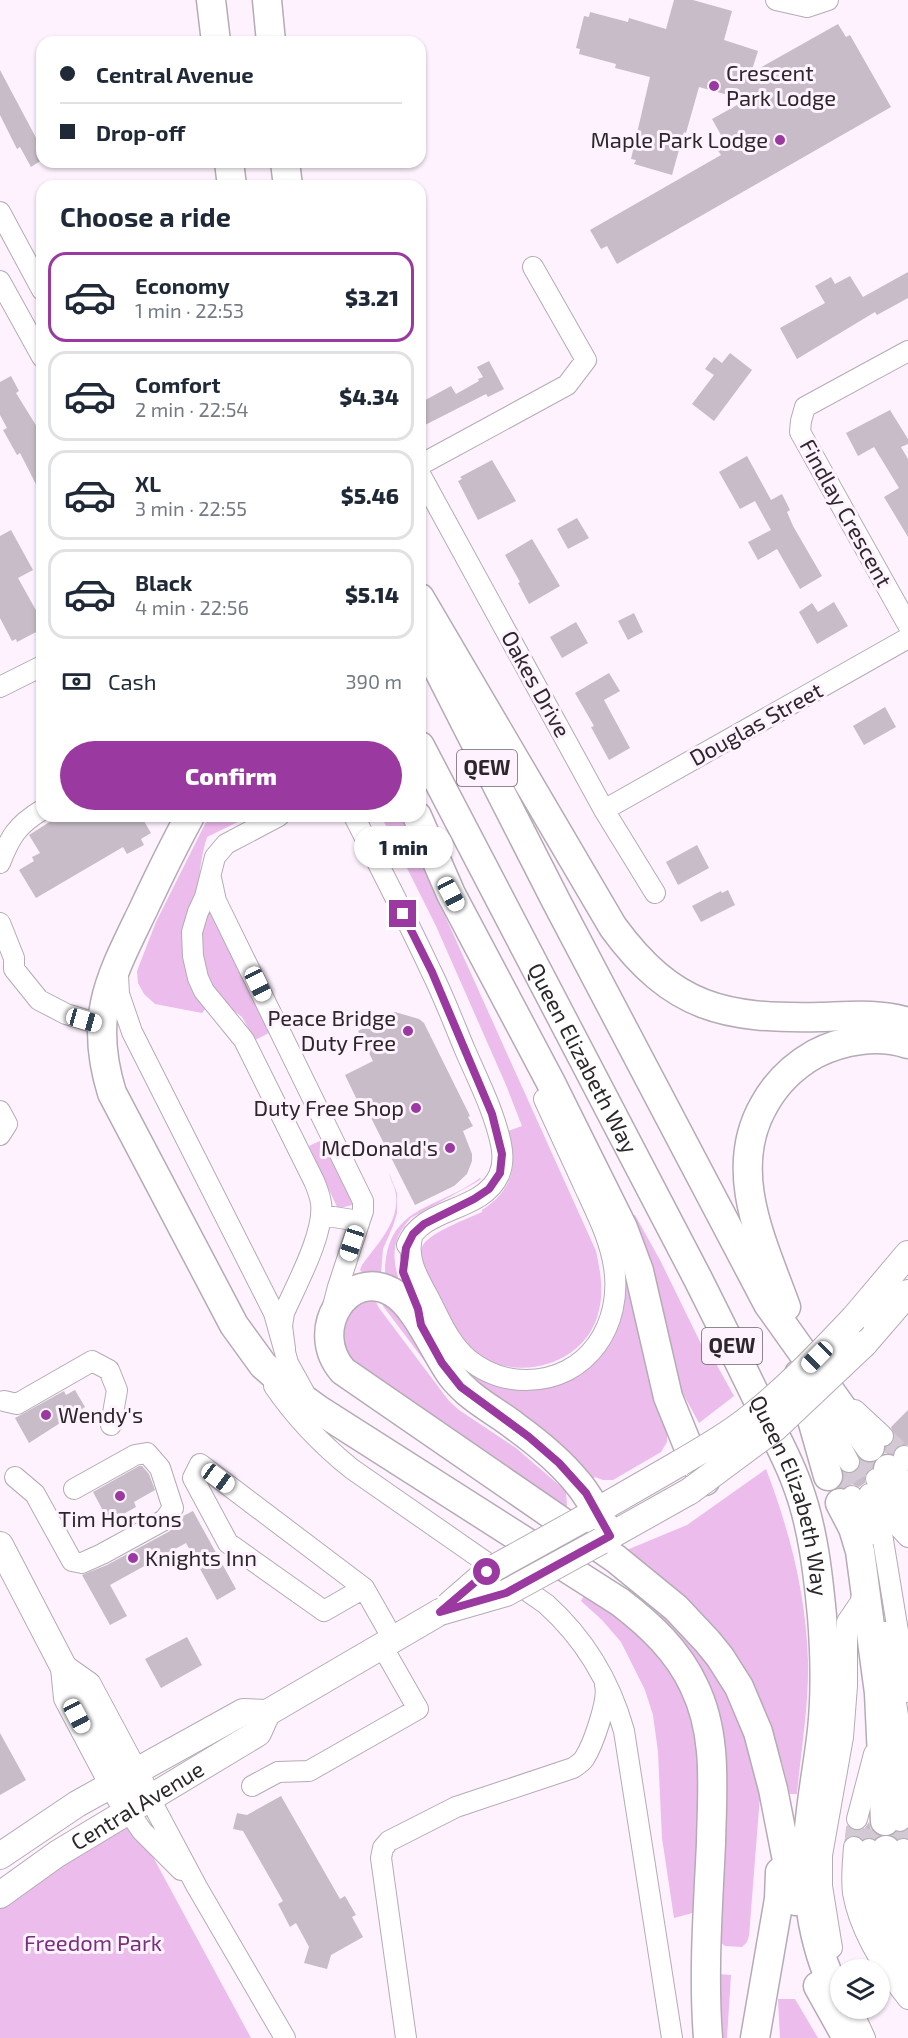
<!DOCTYPE html>
<html lang="en">
<head>
<meta charset="utf-8">
<style>
  body { margin:0; font-family:"Exo 2",sans-serif; background:#f6f6f7; color:#1f2937; height:100vh; display:flex; flex-direction:column; font-size:22px; white-space:nowrap }
  * { box-sizing:border-box; margin:0 }
  p { font-size:20px; color:#747a83 }
  .icon { flex:none; width:33px; height:33px; fill:none; stroke:currentColor; stroke-width:2; stroke-linecap:round; stroke-linejoin:round }
  .map { position:relative; flex:1; overflow:hidden }
  .sheet { position:absolute; left:36px; top:180px; width:390px; height:642px; display:flex; flex-direction:column; background:#fff; border-radius:18px; box-shadow:0 2px 4px #0004 }
  .sheet>* { flex:none }
  .top-card { position:absolute; left:36px; top:36px; width:390px; height:132px; border-radius:18px; box-shadow:0 2px 4px #0004; display:grid; align-content:center; height:132px; padding:0 24px; background:#fff }
  .controls { position:absolute; left:830px; top:1959px; display:grid; gap:12px }
  .controls a { display:grid; place-items:center; width:60px; height:60px; border-radius:50%; background:#fff; box-shadow:0 2px 4px #0004; font-size:30px }
  .end { position:absolute; width:27px; height:27px; margin:-14px; border:8px solid #9a39a0; background:#fff; box-shadow:0 0 0 3px #fff }
  .from { border-radius:50% }
  .bubble { position:absolute; height:42px; border-radius:21px; background:#fff; box-shadow:0 2px 4px #0004; font-size:20px; font-weight:800; line-height:42px; text-align:center }
  .car { position:absolute; width:18px; height:36px; margin:-18px -9px; border-radius:8px; box-shadow:0 0 4px 2px #0007; background:linear-gradient(#fff 24%,#345 0 40%,#fff 0 76%,#345 0 86%,#fff 0) }
  .top-card b { display:flex; align-items:center; gap:21px; height:57px; font-size:22px }
  .top-card b+b { border-top:2px solid #e0e1e3 }
  .top-card i { width:15px; height:15px; background:#1f2937 }
  ul { padding:0; list-style:none }
  li { display:flex; align-items:center; gap:18px; height:90px; margin:0 12px 9px; padding:0 12px; border:3px solid #e0e1e3; border-radius:18px }
  li div { flex:1 }
  li b { display:block; font-size:22px }
  li em { font-style:normal; font-weight:800 }
  li.on { border-color:#9a39a0 }
  li>.icon { width:54px; height:54px; stroke-width:1.5 }
  h2 { padding:0 24px; font-size:27px; line-height:72px }
  .pay { display:flex; align-items:center; gap:15px; height:66px; padding:0 24px; font-size:22px }
  .pay p { margin-inline-start:auto }
  .button { display:flex; gap:12px; margin-top:auto; padding:12px 24px }
  .button a { flex:1; height:69px; border-radius:36px; background:#9a39a0; color:#fff; font-size:24px; font-weight:800; line-height:69px; text-align:center }
  .map>svg:first-child { display:block }
  .green { fill:#ebbcec }
  .building { fill:#c7bcc7 }
  .lines { fill:none; stroke-linecap:round; stroke-linejoin:round }
  .minor-tunnel { stroke:#d3c9d4; stroke-width:20; stroke-dasharray:20 10; stroke-linecap:butt }
  .minor-casing { stroke:#b5abb5; stroke-width:22 }
  .major-casing { stroke:#b5abb5; stroke-width:28 }
  .highway-casing { stroke:#b5abb5; stroke-width:31 }
  .minor { stroke:#fff; stroke-width:20 }
  .major { stroke:#fff; stroke-width:26 }
  .highway { stroke:#fff; stroke-width:28 }
  .major-bridge-casing { stroke:#b5abb5; stroke-width:28; stroke-linecap:butt }
  .major-bridge { stroke:#fff; stroke-width:26 }
  .route { stroke:#9a39a0; stroke-width:8 }
  .poi-dot { fill:#9a39a0; stroke:#fdf2fe; stroke-width:2 }
  .labels { text-anchor:middle; stroke-width:6; stroke-linejoin:round; paint-order:stroke }
  .shield { fill:#fdf2fe; stroke:#6a646a; stroke-width:1.5 }
  .shield-label { font-size:21px; font-weight:bold; fill:#2b272b }
  .poi-label { font-size:22px; fill:#2b272b; stroke:#fdf2fe; text-anchor:end }
  .street-label { font-size:22px; fill:#2b272b; stroke:#fdf2fe }
  .park-label { font-size:22px; fill:#792f7d; stroke:#fdf2fe }
</style>
</head>
<body>
<div class="map">
<svg width="908" height="2038" viewBox="0 0 908 2038">
  <rect width="100%" height="100%" fill="#fdf2fe"/>
  <path class="green" d="M209,816H250L207,837C190,892 202,952 206,1008L202,1013L155,1004L144,994L138,983L137,971L156,922Z
    M381,816H400L596,1251C600,1270 604,1290 599,1310C588,1364 517,1385 475,1352C455,1338 446,1313 435,1292C428,1279 415,1260 423,1245C431,1232 467,1219 482,1212V1210C513,1190 519,1164 508,1131L522,1126L506,1085L436,926Z
    M208,910L211,912L271,1032L255,1040L242,1017L216,997L201,967L202,918Z
    M324,1139L354,1204L352,1205L340,1208L337,1207L309,1146Z
    M389,1173L397,1193V1213L393,1226L383,1249L381,1274L364,1275L360,1270L362,1265C377,1244 399,1223 396,1195C395,1187 390,1179 389,1173Z
    M480,1178L481,1179L475,1183L411,1218C394,1236 391,1253 398,1277L393,1282L385,1275C385,1205 435,1211 480,1178Z
    M635,1215L661,1262L705,1352L709,1351L734,1396L699,1423L680,1388L629,1217Z
    M625,1272L671,1436H667V1442L661,1452L613,1480H603L595,1477L593,1480L465,1375L470,1370L523,1388L612,1337L618,1324L622,1310Z
    M374,1298L379,1308L449,1401L459,1410L516,1448L566,1491L567,1506L563,1509L342,1354L341,1315L348,1308Z
    M383,1299L517,1444L457,1404L383,1306Z
    M766,1469C790,1532 806,1594 808,1661C809,1705 801,1750 797,1794H790L782,1762L774,1753L763,1716L622,1552L687,1525Z
    M585,1594L618,1617L642,1637L664,1661L677,1682L696,1729L701,1767L696,1912L674,1918L662,1838L658,1752L653,1715L645,1690L621,1642L602,1620L581,1601Z
    M662,1613L688,1638L724,1687L750,1743L760,1796L749,1936L747,1942L742,1947L725,1946L719,1941L723,1791L657,1620Z
    M133,1820L251,2038H0V1905Z
    M718,1974L731,1975L727,2038H719Z
    M778,1999H795L818,2038H780Z"/>
  <path class="building" d="M674,0H693L732,11L724,40L758,51L751,73L838,24L846,37L850,35L891,107L617,264L607,246L601,249L590,230L721,155L717,149L726,144L712,119L746,100L699,87L686,133L684,132L672,175L634,164L636,160L631,159L650,77L615,68L616,64L579,54L580,49L576,48L584,16L589,17L590,12L628,22L629,18L666,29Z
    M0,70L42,149V160L31,167L20,147L17,149L0,115Z
    M908,272V298L877,315L875,312L797,359L780,328L825,303L815,286L831,277L835,284L850,276L863,297Z
    M730,353L752,370L714,421L692,404L714,375L705,369L714,357L722,363Z
    M489,361L504,389L488,397L486,394L425,425L420,416V403L451,386L456,394L479,381L478,379L483,377L477,367Z
    M11,376L19,391L16,393L42,435V496L20,453L17,455L3,430L7,428L0,415V382Z
    M890,410L908,439V444L901,447L908,459V537L884,497L899,488L874,447L858,456L846,433Z
    M747,456L771,500L782,494L790,510L787,512L793,526L822,576L800,589L777,549L758,560L748,542L771,530L755,501L740,509L719,472Z
    M492,460L516,501L478,520L458,481L462,479L460,477Z
    M577,518L589,538L568,549L557,529Z
    M11,530L33,570L18,578L42,621V629L17,642L16,639L12,641L0,618V536Z
    M532,539L560,586L529,604L518,583L520,582L505,555Z
    M834,602L848,626L817,644L799,612L812,603L818,612Z
    M634,613L643,632L628,640L618,621Z
    M576,622L588,643L562,658L550,637Z
    M609,673L620,691L604,700L630,748L609,760L591,727L594,726L575,693Z
    M885,707L896,727L864,745L853,726Z
    M59,816H141L151,833L141,839L144,845L127,854L123,847L36,898L19,870L34,861L32,857L40,853L29,835Z
    M697,845L709,868L678,885L666,862Z
    M728,890L735,905L701,922L692,906L721,891L722,893Z
    M395,1012L419,1019L424,1023L470,1116L468,1117L473,1126L463,1131L472,1154V1161L467,1174L454,1186L415,1205L361,1098L357,1100L345,1075L373,1061L358,1031L373,1023L371,1021Z
    M75,1390L85,1407L29,1443L15,1418L64,1391L66,1395Z
    M908,1410V1445H900L895,1448L892,1453H885L886,1448L892,1444L895,1438L891,1427Z
    M860,1460L873,1463L872,1468L865,1475V1483L859,1487L852,1484L844,1487H840L844,1479V1473L855,1472L859,1468Z
    M139,1466H142L149,1474L155,1490L134,1502L136,1507L109,1522L93,1492Z
    M193,1511L236,1589L217,1600L186,1543L110,1585L127,1616L110,1625L82,1575L107,1565L170,1531L181,1517Z
    M187,1637L202,1665L161,1688L145,1659Z
    M0,1733L26,1780L0,1795Z
    M281,1796L340,1899L345,1896L356,1915L352,1917L363,1937L331,1955L327,1969L304,1963L309,1947L296,1923L290,1927L278,1904L283,1901L243,1831L233,1829L237,1813L247,1815Z
    M869,1822L871,1830L878,1836L875,1839L869,1837L863,1839L854,1835L845,1839L847,1825L853,1830L860,1831L865,1828Z"/>
  <g class="lines">
    <path class="minor-tunnel" d="M883,1436L904,1456
      M859,1454L876,1479
      M849,1462L864,1487
      M838,1469L852,1496
      M900,1821L903,1849
      M854,1847L857,1819
      M869,1849L872,1820"/>
    <defs>
      <path id="minor" d="M776,0L807,7L828,0
        M0,212L42,290
        M0,281L42,357
        M908,351L805,407L801,421L800,432L908,625
        M420,465L567,385L586,360L533,267
        M420,474L604,810L655,893
        M0,687L42,666
        M604,810L908,638
        M279,816L226,844L215,857L205,897L198,912L192,932L193,956L198,978L204,991L244,1040L314,1181C317,1188 320,1196 321,1203C325,1233 296,1285 284,1313L282,1326L285,1349
        M354,816C380,868 407,919 431,971C444,997 454,1024 465,1050C478,1080 494,1111 501,1144C503,1154 503,1166 499,1175C482,1213 422,1206 407,1245
        M0,863C10,837 17,825 42,810
        M211,878L216,901L363,1201V1211L338,1287L332,1310
        M0,923L14,958V969L39,1000L66,1014L103,1025
        M118,975L119,994L132,1032L274,1313L288,1363L304,1392
        M0,1111L7,1124L0,1135
        M321,1215L359,1221
        M413,1234C405,1257 418,1278 429,1298C440,1319 449,1343 468,1359C485,1373 504,1380 526,1380C588,1380 623,1324 614,1267C610,1239 596,1212 584,1186C571,1157 557,1128 544,1099
        M274,1386C296,1418 322,1445 352,1469L546,1604C585,1639 610,1681 624,1731L672,2038
        M815,1398L849,1462
        M4,1401L17,1404L92,1361L109,1370L117,1390L111,1425
        M855,1410L883,1436
        M904,1456L908,1460
        M15,1477L35,1494L72,1561L82,1563L102,1554L164,1520L173,1508L160,1468L147,1453L135,1455L74,1489
        M876,1479L908,1516
        M869,1494L877,1510L880,1522L908,1692
        M852,1496L865,1520L869,1535
        M877,1504L908,1537
        M364,1588L324,1611L228,1543L193,1478L200,1464L364,1588L393,1639
        M885,1632L908,1780
        M898,1765L900,1821
        M252,1786L278,1772L309,1771L418,1709L382,1646
        M150,1799L197,1887L285,2038
        M129,1812L142,1831L181,1870
        M857,1819L874,1754
        M854,1847C853,1862 851,1878 853,1893C860,1932 884,1969 908,1999
        M869,1849C869,1865 867,1881 869,1897C873,1926 892,1951 908,1974
        M903,1849L902,1876L908,1912
        M832,1948L822,1886V1855L843,1737L847,1686V1622L860,1603L864,1589
        M851,2008L865,2038
        M406,2038L381,1858L383,1848L389,1841L456,1807L573,1768C577,1765 581,1763 584,1759C593,1745 609,1700 605,1685"/>
      <g id="major">
        <path d="M854,1318L908,1254"/>
        <path d="M864,1344L908,1293"/>
        <path d="M581,1520L680,1463"/>
        <path d="M601,1541L690,1491"/>
        <path d="M0,1545L64,1668L67,1698L120,1798"/>
        <path d="M64,1668L88,1685L142,1786"/>
        <path d="M0,1856L77,1804L243,1712L267,1713"/>
        <path id="s1" d="M0,1895L57,1854L258,1733L267,1713L440,1612"/>
      </g>
      <g id="highway">
        <path d="M211,0L216,42"/>
        <path d="M267,0L271,42"/>
        <path d="M229,162L232,186"/>
        <path d="M285,162L288,186"/>
        <path d="M420,598L613,927C673,1009 725,1019 821,1017C850,1016 880,1013 908,1022"/>
        <path d="M420,634L556,901L768,1304L870,1447"/>
        <path id="s2" d="M420,746L698,1279C721,1325 744,1371 766,1417C777,1440 790,1463 798,1487C813,1528 818,1574 822,1616C825,1654 826,1692 822,1730C818,1767 810,1804 808,1842C805,1895 814,1953 840,2000"/>
        <path d="M190,816C173,847 158,878 143,910C110,978 88,1016 112,1093L234,1325L263,1365L294,1392L319,1410L620,1602C650,1625 678,1651 694,1686C718,1735 712,1790 711,1843C708,1908 703,1973 708,2038"/>
        <path d="M417,816L451,894L550,1081L623,1228L639,1271L668,1397L692,1456L705,1481"/>
        <path d="M786,1307C763,1243 726,1171 764,1105C776,1083 792,1067 815,1054C842,1040 878,1034 908,1044"/>
        <path d="M799,1374L828,1476"/>
        <path d="M888,1469L908,1492"/>
        <path d="M840,1503L853,1528L860,1551L879,1693L885,1821"/>
        <path d="M610,1536C600,1518 591,1498 577,1482C560,1461 538,1443 516,1427C494,1410 470,1399 452,1376C435,1353 416,1305 392,1292C348,1267 307,1330 343,1371L616,1559L676,1608L707,1641L720,1657L739,1687L758,1732L773,1789L795,1901"/>
        <path d="M886,1850C886,1889 885,1916 908,1950"/>
        <path d="M818,1986L847,2038"/>
        <path d="M755,2038L779,1899L780,1872"/>
      </g>
    </defs>
    <use href="#minor" class="minor-casing"/>
    <use href="#major" class="major-casing"/>
    <use href="#highway" class="highway-casing"/>
    <use href="#minor" class="minor"/>
    <use href="#major" class="major"/>
    <use href="#highway" class="highway"/>
    <defs>
      <path id="major-bridge" d="M680,1463C700,1451 720,1440 739,1426C781,1395 818,1356 854,1318
        M690,1491L775,1428L864,1344
        M448,1606L487,1572L581,1520
        M440,1612L506,1593L601,1541"/>
    </defs>
    <use href="#major-bridge" class="major-bridge-casing"/>
    <use href="#major-bridge" class="major-bridge"/>
  </g>
  <g class="lines">
    <path class="route" d="M403,914L432,972L492,1114L502,1154L500,1173L489,1189L474,1199L424,1224L413,1234L406,1248L403,1272L418,1309L421,1325L442,1363L461,1387L529,1437L559,1463L586,1493L610,1536L506,1593L440,1612L487,1572"/>
  </g>
  <g class="poi-dot">
    <circle cx="714" cy="86" r="6"/>
    <circle cx="780" cy="140" r="6"/>
    <circle cx="408" cy="1031" r="6"/>
    <circle cx="416" cy="1108" r="6"/>
    <circle cx="450" cy="1148" r="6"/>
    <circle cx="46" cy="1415" r="6"/>
    <circle cx="120" cy="1496" r="6"/>
    <circle cx="133" cy="1558" r="6"/>
  </g>
  <g class="labels">
    <g class="shield">
      <rect x="457" y="750" width="60" height="36" rx="4.5"/>
      <rect x="702" y="1328" width="60" height="36" rx="4.5"/>
    </g>
    <g class="shield-label">
      <text x="487" y="775">QEW</text>
      <text x="732" y="1353">QEW</text>
    </g>
    <g class="poi-label">
      <text x="726" y="81" text-anchor="start">Crescent<tspan x="726" dy="25">Park Lodge</tspan></text>
      <text x="768" y="148">Maple Park Lodge</text>
      <text x="396" y="1026">Peace Bridge<tspan x="396" dy="25">Duty Free</tspan></text>
      <text x="404" y="1116">Duty Free Shop</text>
      <text x="438" y="1156">McDonald's</text>
      <text x="58" y="1423" text-anchor="start">Wendy's</text>
      <text x="120" y="1527" text-anchor="middle">Tim Hortons</text>
      <text x="145" y="1566" text-anchor="start">Knights Inn</text>
    </g>
    <g class="street-label">
      <text transform="translate(846 513) rotate(61)" y="8">Findlay Crescent</text>
      <text transform="translate(536 684) rotate(61)" y="8">Oakes Drive</text>
      <text transform="translate(756 724) rotate(-29)" y="8">Douglas Street</text>
      <text dy="8" stroke="none"><textPath href="#s2" startOffset="352">Queen Elizabeth Way</textPath></text>
      <text dy="8" stroke="none"><textPath href="#s2" startOffset="838">Queen Elizabeth Way</textPath></text>
      <text dy="8" stroke="none"><textPath href="#s1" startOffset="164">Central Avenue</textPath></text>
    </g>
    <g class="park-label">
      <text x="93" y="1951">Freedom Park</text>
    </g>
  </g>
</svg>
<div class="controls">
<a><svg class="icon" aria-label="layers" viewBox="0 0 24 24"><path d="M12 4l9 5-9 5-9-5zM3 14l9 5 9-5"/></svg></a>
</div>
<i class="end from" style="left:487px;top:1572px"></i>
<i class="end" style="left:403px;top:914px"></i>
<div class="bubble" style="left:354px;top:826px;width:99px">1 min</div>
<i class="car" style="left:451px;top:894px;rotate:152deg"></i>
<i class="car" style="left:258px;top:984px;rotate:154deg"></i>
<i class="car" style="left:84px;top:1020px;rotate:106deg"></i>
<i class="car" style="left:352px;top:1243px;rotate:198deg"></i>
<i class="car" style="left:817px;top:1357px;rotate:225deg"></i>
<i class="car" style="left:218px;top:1478px;rotate:126deg"></i>
<i class="car" style="left:77px;top:1716px;rotate:152deg"></i>
<div class="top-card">
<b><i class="from"></i>Central Avenue</b>
<b><i></i>Drop-off</b>
</div>
<section class="sheet">
<h2>Choose a ride</h2>
<ul>
<li class="on"><svg class="icon" aria-label="car" viewBox="0 0 24 24"><path d="M5 17H2v-5l4-1 3-4h7l3 4 3 1v5h-3M9 17h6M6 11h13"/><circle cx="7" cy="17" r="2"/><circle cx="17" cy="17" r="2"/></svg><div><b>Economy</b><p>1 min · 22:53</p></div><em>$3.21</em></li>
<li><svg class="icon" aria-label="car" viewBox="0 0 24 24"><path d="M5 17H2v-5l4-1 3-4h7l3 4 3 1v5h-3M9 17h6M6 11h13"/><circle cx="7" cy="17" r="2"/><circle cx="17" cy="17" r="2"/></svg><div><b>Comfort</b><p>2 min · 22:54</p></div><em>$4.34</em></li>
<li><svg class="icon" aria-label="car" viewBox="0 0 24 24"><path d="M5 17H2v-5l4-1 3-4h7l3 4 3 1v5h-3M9 17h6M6 11h13"/><circle cx="7" cy="17" r="2"/><circle cx="17" cy="17" r="2"/></svg><div><b>XL</b><p>3 min · 22:55</p></div><em>$5.46</em></li>
<li><svg class="icon" aria-label="car" viewBox="0 0 24 24"><path d="M5 17H2v-5l4-1 3-4h7l3 4 3 1v5h-3M9 17h6M6 11h13"/><circle cx="7" cy="17" r="2"/><circle cx="17" cy="17" r="2"/></svg><div><b>Black</b><p>4 min · 22:56</p></div><em>$5.14</em></li>
</ul>
<div class="pay"><svg class="icon" aria-label="cash" viewBox="0 0 24 24"><path d="M3 7h18v10H3z"/><circle cx="12" cy="12" r="2"/></svg>Cash<p>390 m</p></div>
<div class="button"><a>Confirm</a></div>
</section>
</div>
</body>
</html>
